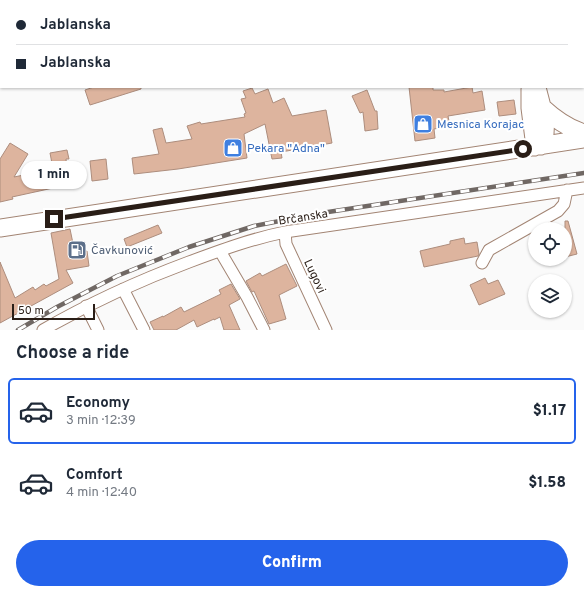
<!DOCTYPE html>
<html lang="en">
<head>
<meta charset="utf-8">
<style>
  body { margin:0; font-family:Overpass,sans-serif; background:#f6f6f7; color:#1f2937; height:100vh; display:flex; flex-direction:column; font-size:15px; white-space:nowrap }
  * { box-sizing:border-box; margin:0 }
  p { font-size:13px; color:#747a83 }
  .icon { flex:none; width:22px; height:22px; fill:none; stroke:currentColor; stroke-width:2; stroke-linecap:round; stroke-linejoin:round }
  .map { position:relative; height:330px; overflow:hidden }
  .details { display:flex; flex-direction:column; background:#fff; flex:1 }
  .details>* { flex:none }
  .banner { position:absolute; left:0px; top:0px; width:584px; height:88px; box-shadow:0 1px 3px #0004; display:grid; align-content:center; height:88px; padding:0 16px; background:#fff }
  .buttons { position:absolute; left:528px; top:222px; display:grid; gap:8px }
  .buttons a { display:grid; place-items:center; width:44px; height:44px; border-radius:50%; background:#fff; box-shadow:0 1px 3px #0004; font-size:20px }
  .scale { position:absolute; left:12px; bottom:10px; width:83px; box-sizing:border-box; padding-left:4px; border:2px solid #2a1e17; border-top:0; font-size:11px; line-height:14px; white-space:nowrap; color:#2a1e17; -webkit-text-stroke:3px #fff; paint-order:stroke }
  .end { position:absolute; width:18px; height:18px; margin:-9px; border:5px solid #2a1e17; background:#fff; box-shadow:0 0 0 2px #fff }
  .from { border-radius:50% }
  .bubble { position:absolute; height:28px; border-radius:14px; background:#fff; box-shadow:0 1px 3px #0004; font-size:13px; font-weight:800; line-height:28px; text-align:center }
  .banner b { display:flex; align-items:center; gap:14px; height:38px; font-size:15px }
  .banner b+b { border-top:1px solid #e0e1e3 }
  .banner i { width:10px; height:10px; background:#1f2937 }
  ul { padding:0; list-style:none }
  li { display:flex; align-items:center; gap:12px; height:66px; margin:0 8px 6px; padding:0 8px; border:2px solid transparent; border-radius:6px }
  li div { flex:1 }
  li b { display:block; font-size:15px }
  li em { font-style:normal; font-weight:800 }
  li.on { border-color:#2563eb }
  li>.icon { width:36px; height:36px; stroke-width:1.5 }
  h2 { padding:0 16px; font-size:18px; line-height:48px }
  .button { display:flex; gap:8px; margin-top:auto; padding:8px 16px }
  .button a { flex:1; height:46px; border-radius:24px; background:#2563eb; color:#fff; font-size:16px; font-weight:800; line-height:46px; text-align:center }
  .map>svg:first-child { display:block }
  .green { fill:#cce1c3 }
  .building { fill:#ddb49e; stroke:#ad8d7d }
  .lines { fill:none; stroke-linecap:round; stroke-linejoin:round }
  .minor-casing { stroke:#a28473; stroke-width:13 }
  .primary-casing { stroke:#a28473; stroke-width:19 }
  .minor { stroke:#fff; stroke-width:11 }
  .primary { stroke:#fff; stroke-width:17 }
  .rail-casing { stroke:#706864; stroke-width:4.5 }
  .rail { stroke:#fff; stroke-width:3; stroke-dasharray:9; stroke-linecap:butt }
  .route { stroke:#2a1e17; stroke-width:5 }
  .labels { text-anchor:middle; stroke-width:4; stroke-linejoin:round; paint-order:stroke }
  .shop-label { font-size:12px; fill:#366cbe; stroke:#fff; text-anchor:start }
  .street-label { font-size:12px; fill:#2a1e17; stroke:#fff }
  .service-label { font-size:12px; fill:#4e5e75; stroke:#fff; text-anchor:start }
</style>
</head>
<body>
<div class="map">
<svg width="584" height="330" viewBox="0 0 584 330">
  <rect width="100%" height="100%" fill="#fafafa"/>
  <path class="green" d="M407,0H520V1H407Z"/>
  <path class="building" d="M94,87H141V89L90,105L85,90Z
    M409,87H433V90H444V92L472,87L473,93L482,91L485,110L448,116L450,126L434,129L435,138L415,141Z
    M252,88L255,94L268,89L273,103L284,98L292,116L326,110L332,143L281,152L282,158L272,159L265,124L244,134L247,158L178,169L134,174L132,158L159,154L153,130L162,128L166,143L192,139L187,126L200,122L201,124L245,117L244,114L246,113L241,99L246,98L243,91Z
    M367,90L375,111H377L378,129L365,131L363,112L360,113L352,96Z
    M514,100L516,114L499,116L497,102Z
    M10,143L28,154L14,177L53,169L50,153L67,150L69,159H66L68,187L53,188L12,197L13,199L0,202V159Z
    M106,159L108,179L92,181L90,161Z
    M565,221H568L577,254L565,257Z
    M158,225L162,233L127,247L124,239Z
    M70,229L75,253L87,251L89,266L66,270L73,283L0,323V262L15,298L33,287L35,290L44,284L46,286L59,279L51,233Z
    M464,238L465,244L477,242L479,254L478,256L424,267L420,251L450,244V241Z
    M286,264L297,286L279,295L286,319L269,324L254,291L252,292L246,281L260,273L262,276Z
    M485,278L488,284L498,280L505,294L479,305L470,285Z
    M231,284L240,299L229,305L240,330H224L220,317L214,320V319L197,327L194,320L176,330H154L150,322L163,316V317L181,307L184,312L221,294L219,290Z"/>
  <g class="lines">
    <defs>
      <path id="minor" d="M285,232L286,244L326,330
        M220,251L247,297L264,330
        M482,263L489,250L558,211L564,204L567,190
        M123,289L144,330
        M86,306L98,330
        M43,330C90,303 138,281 189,262C221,250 251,239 285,232L584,188"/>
      <path id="primary" d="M520,0V1
        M537,87C541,105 551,129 541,146
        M530,89V108L535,147
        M542,107C555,119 567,128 584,133
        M0,228L584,139"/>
    </defs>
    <use href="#minor" class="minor-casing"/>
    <use href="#primary" class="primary-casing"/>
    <use href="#minor" class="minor"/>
    <use href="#primary" class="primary"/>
    <defs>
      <path id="rail" d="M18,330L57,307L117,276L189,247L254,226L315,214L584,173"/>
    </defs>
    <use href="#rail" class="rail-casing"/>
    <use href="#rail" class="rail"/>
  </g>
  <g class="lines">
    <path class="route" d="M54,219L523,149"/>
  </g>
  <defs>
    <symbol id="shop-square" viewBox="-11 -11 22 22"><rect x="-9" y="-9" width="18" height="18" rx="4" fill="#3f7fe0" stroke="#fff"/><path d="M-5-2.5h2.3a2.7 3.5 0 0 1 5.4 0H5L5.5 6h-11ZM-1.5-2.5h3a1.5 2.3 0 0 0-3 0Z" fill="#fff"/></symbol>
    <symbol id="fuel-square" viewBox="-11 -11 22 22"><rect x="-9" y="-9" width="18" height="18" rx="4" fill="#5c6f8a" stroke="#fff"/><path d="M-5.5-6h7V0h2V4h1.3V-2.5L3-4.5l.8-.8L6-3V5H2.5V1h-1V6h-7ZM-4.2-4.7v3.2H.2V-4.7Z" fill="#fff"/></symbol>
  </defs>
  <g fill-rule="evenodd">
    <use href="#shop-square" x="412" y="113" width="22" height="22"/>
    <use href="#shop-square" x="222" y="137" width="22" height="22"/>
    <use href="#fuel-square" x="66" y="239" width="22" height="22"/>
  </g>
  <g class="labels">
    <g class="shop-label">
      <text x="437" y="128">Mesnica Korajac</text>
      <text x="247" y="152">Pekara "Adna"</text>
    </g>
    <g class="street-label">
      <text transform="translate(303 217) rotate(-9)" y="4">Brčanska</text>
      <text transform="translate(315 276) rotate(65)" y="4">Lugovi</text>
    </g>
    <g class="service-label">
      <text x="91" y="254">Čavkunović</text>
    </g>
  </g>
</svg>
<div class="buttons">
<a><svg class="icon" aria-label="locate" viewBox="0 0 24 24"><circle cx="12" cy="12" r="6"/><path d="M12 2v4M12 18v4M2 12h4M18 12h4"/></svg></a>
<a><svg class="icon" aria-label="layers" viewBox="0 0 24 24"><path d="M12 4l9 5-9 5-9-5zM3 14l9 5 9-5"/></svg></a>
</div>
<div class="scale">50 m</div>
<i class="end from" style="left:523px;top:149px"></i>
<i class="end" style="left:54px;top:219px"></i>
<div class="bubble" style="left:21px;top:161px;width:66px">1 min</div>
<div class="banner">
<b><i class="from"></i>Jablanska</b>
<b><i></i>Jablanska</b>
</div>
</div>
<section class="details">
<h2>Choose a ride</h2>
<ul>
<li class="on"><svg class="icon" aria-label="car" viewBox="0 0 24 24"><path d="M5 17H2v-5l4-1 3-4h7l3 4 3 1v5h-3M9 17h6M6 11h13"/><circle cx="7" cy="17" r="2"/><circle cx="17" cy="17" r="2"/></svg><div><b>Economy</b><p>3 min · 12:39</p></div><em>$1.17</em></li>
<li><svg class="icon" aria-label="car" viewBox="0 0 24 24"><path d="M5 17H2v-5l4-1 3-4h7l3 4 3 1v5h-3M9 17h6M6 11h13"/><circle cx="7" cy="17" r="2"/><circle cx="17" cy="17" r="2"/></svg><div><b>Comfort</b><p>4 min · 12:40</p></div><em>$1.58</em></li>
</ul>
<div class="button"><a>Confirm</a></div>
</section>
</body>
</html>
